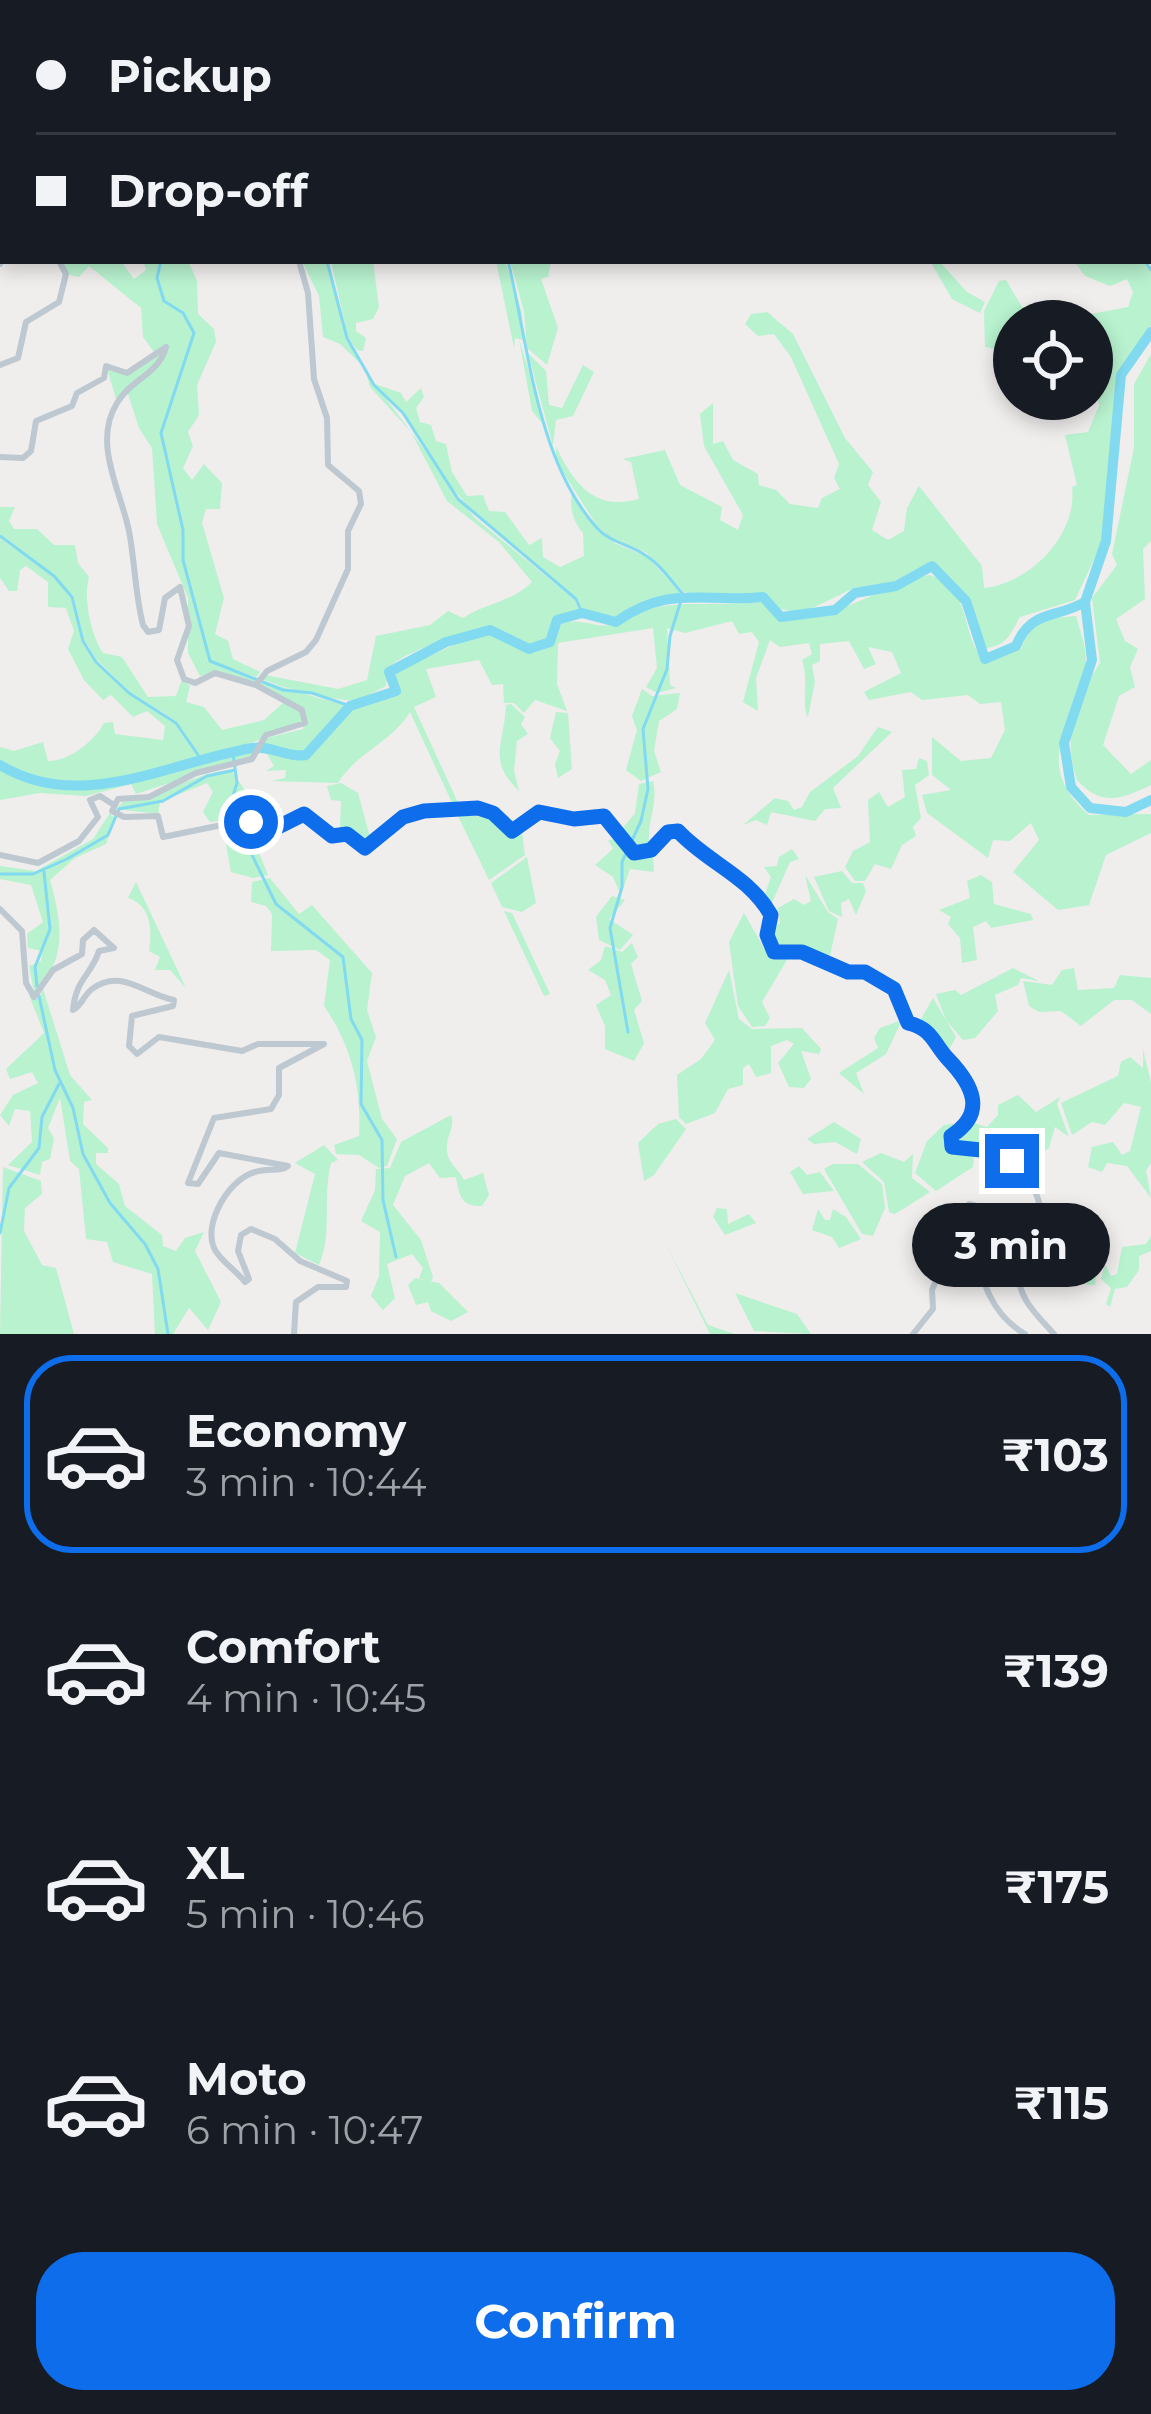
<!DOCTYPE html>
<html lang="en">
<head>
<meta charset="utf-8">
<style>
  body { margin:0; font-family:Montserrat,sans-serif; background:#242831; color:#f1f3f6; height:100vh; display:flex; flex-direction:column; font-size:45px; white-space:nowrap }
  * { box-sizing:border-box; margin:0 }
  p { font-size:39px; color:#9ea1a6 }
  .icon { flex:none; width:66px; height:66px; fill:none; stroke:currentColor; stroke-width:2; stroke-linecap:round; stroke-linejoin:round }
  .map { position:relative; height:1334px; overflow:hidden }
  .sheet { display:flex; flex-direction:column; background:#171b24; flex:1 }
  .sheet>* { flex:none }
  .guide { position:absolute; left:0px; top:0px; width:1152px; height:264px; box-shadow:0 6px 18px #0003; display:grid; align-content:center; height:264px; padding:0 36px; background:#171b24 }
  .tools { position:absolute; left:993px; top:300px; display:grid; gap:24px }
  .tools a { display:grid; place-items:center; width:120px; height:120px; border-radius:50%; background:#171b24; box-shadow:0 6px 18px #0003; font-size:60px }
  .end { position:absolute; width:54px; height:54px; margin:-27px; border:15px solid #0d6deb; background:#fff; box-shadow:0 0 0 6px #fff }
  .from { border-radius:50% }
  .bubble { position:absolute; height:84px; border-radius:42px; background:#171b24; box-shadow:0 6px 18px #0003; font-size:39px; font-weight:700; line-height:84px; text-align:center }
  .guide b { display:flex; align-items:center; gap:42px; height:114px; font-size:45px }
  .guide b+b { border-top:3px solid #363941 }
  .guide i { width:30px; height:30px; background:#f1f3f6 }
  ul { padding:21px 0 0; list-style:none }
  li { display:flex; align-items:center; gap:36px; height:198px; margin:0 24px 18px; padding:0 12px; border:6px solid transparent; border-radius:48px }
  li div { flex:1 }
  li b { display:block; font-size:45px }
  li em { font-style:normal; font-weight:700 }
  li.current { border-color:#0d6deb }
  li>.icon { width:108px; height:108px; stroke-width:1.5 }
  .cta { display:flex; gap:24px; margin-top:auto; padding:24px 36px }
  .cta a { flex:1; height:138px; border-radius:48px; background:#0d6deb; color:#fff; font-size:48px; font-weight:700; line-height:138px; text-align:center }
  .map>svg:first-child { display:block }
  .green { fill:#b8f2cf }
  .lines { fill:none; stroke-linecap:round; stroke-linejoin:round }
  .stream { stroke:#82daf1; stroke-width:3 }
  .river { stroke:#82daf1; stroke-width:10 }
  .street { stroke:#bdc8d1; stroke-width:6 }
  .route { stroke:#0d6deb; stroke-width:15 }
</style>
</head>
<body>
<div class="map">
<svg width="1151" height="1334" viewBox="0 0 1151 1334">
  <rect width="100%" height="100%" fill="#f0eded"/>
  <path class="green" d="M0,0L87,3H3L0,168Z
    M60,261H121L134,279L146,270L143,261H161L158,276L163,261H188L197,281L198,314L214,329L216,342L197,385L199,415L188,432L193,446L183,468L192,480L204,464L222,483L220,509H206L202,523L224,598L215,634L228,641L233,659L260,672L256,677L209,661L256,679L254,683L220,671L200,676L188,653V598L157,524L152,448L139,428L127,391L134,382L116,399L107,368L127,374L165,348L151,372L166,355L167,344L154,352L143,337L141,308L89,266L79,277L70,275Z
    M302,261H327L346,339L363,366L340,344L323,337L319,296Z
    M373,261L379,307L373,319L356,323V331L366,338L363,351L357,350L348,337L331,262Z
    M496,261H505L522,313L523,340L515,338L514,348Z
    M510,261L551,262L548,277L541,279L558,328L547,365L527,348L524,311Z
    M930,261H939L967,292L985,302L980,313L952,299Z
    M1074,261H1144L1151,272V326L1117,375L1104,538L1075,600L1020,617C1010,634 1008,645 986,648L967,598L932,561L889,584L854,588L802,613L780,609L763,593L717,600L684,592L647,553L614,540L597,526L556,461V447C575,485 594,511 639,499L631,462L623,459L665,450L680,485L722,507L720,520L738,530L743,515L704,446L700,414L713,403V444L723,441L733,460L758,474L759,485L776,490L790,504L818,508L822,498L840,489L834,478L839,464L791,357L774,334L758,336L745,324L751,314L767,312L793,334L845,438L873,472L868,485L881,502L872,530L888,540L904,531L907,508L919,486L982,566L984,588C1029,584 1078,535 1072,487L1077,485L1065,435L1088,432L1099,405L1092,374L1098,343L1092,341V321H1014L1007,324L1000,350L985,347L984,311L999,281L1006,280L1022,307L1065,319L1128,307L1133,292L1127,279L1110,286L1085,276Z
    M519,339L547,429L532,411Z
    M528,353L546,371L549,405L562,408L583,365L594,372L573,416L556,420L553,446Z
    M1151,354V541L1143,549L1145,599L1116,619L1125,641L1138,649L1130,667L1135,687L1119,696L1103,745L1131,774L1151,760V785C1122,799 1101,807 1077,780C1062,736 1075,701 1100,663L1092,598L1117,565L1112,554L1134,448V384Z
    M366,372L439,469L403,412L375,384L401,393L406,402L421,388L424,397L416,408L420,422L431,425L436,441L446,444L452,472L467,496L483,495L489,511L505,512L529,545L542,538L543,557L560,567L584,556L583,533C573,522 569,506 572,492L596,528L614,543L646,556L681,593L642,602L615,619L583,611L577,598L475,514L445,480L475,518L575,600L579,612L556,617L548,637L528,646C515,639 499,627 484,628C469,628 394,657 389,668C387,672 387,681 386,686L357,701C328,699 288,690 262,679L265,675L338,689L367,680L376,636L430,625L448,611L463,618C486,603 512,602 532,582L499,542L447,501L411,432L370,387Z
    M0,507H15L9,521L14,529H37L54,545H75L78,563L89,577C83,598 91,635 103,653L122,657L148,697L176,696L182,680L190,686L186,702L204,707L222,730L264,720L284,702L301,712L303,724L203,760L176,721L129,691L97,660L84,639L73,595L0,534Z
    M0,538L54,577L71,598L82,641L97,664L129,694L175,724L201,761C139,781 58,800 0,764V747L14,751L43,742L48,761C68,762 95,741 104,723L113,722L115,734L163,740L165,726L147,711L133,717L111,695L103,700L84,680L68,649L74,631L66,608L48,607V582L26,566L20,570L17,591H9L0,578Z
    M929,575C972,585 960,636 985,662L1021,649C1034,618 1045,619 1076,616C1080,631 1087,648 1086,664C1082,716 1025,760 1089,815L1151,814V833L1106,855L1089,905L1058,910L1013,872L1039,840L1031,823L1010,841L993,840L988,858L927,813L922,795L951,790L932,775V737L961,761L991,758L1005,730L1001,702L980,704L968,695L922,700L911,692L869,700L864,692L901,673L892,652L868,647L876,664L864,669L849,641L820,644V661L812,665L815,682L808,717C801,706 809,679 802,660L812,654L809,643L780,647L770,640L756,678L758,711L743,702L759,642L752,632L739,634L732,621L685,633L667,628L670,685L676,688L657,693L646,687L657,668L653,628L558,643L557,684L567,711L535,700L524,713L514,703H504L503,684L492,685L479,660L426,669L436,697L414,707L459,805L454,807L410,712C391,743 356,753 338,783L271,781L285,778L286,770L266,771L274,766L264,749C337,773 312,731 354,706C367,699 386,696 400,691L392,674L473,636L489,634L534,653L547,648L561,624C583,616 595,630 615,624C624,622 631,614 640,611C673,600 724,606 762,602L779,619C836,622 876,587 929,575Z
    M262,681L349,707L315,746L294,755L263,745V739L303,729L305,712L259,688Z
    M642,689L652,696L680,693L677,709L659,721L654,751L661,772L641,781L626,770L637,730L632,716Z
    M511,704L525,717L521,724L528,734L517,741L514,771L519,791C487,760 504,746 506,705Z
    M556,712L568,713L572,769L558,778L555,764L560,751L550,738Z
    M878,727L892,732L833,788L841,808L825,809L815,821L771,812L767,825L756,820L743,825L775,798L788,801L794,810L802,807L810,792L858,756Z
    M255,748V755L136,794L131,784L86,796L40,793L0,800V766C76,812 177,771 255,748Z
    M919,758L927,761L929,775L915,785L921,818L913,827L916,836L902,845L891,869L875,864L865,881H855L845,867L853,851L870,842L868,800L879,792L888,807L905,797L902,770L916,769Z
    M231,770L246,792L238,812L248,827L243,834L228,820L210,822L203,812L213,792L207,783L160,802L158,814L116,809L123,802C162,798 191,773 231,770Z
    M653,781C659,805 645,824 650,848L637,850L625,840L623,828L635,813L639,784Z
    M341,783L358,793L371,841L367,844L340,828L341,801L331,800L327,786Z
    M110,813L115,819L106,844L75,858L50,880C62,923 68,960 34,992L29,966L41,961L42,951L28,948L27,934L43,922L31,885L0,879V866L36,871L93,839Z
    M457,814L493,818L508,832H522L525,855L489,880Z
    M223,828L244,842L252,835L268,875L253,878L231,872Z
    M615,839L630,855L653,856L654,872L630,869L621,895L613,877L595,865L613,849L608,840Z
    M792,849L799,859L790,862L771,905L765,894L771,877L764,867L777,866L779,857Z
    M527,857L536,903L522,912L502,907L491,883Z
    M842,871L852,883H863L866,891L856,915L849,899L841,903L842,917L829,911L814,877Z
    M805,875L828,912L838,919L830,956L809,949L780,950L770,931L780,923L778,908L794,899L804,905L811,901Z
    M981,875L992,882L994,904L1031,914L1033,920L991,928L986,921L973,927L977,960L962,963L960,938L948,924L951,917L939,910L970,898L967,881Z
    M270,878L299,914L312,905L372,973L367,1010L376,1037L367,1061L382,1119L397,1139L387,1166L379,1168L359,1155L336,1154L334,1145L359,1136C362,1087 351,1045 324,1006L330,960L316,950L271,951L272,914L266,906L251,902L252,882Z
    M136,882L186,988L170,970H155L160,957L149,951C152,930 152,906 128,898Z
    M612,896L625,900L609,919L633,935L620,950L599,940L596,917Z
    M504,911L512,913L550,994L544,996Z
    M744,913L768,955L788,958L762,1002L770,1018L765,1026L752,1027L738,1006L729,942Z
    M632,943L638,957L631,964L642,1001L634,1010L644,1043L634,1061L605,1049V1026L596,1005L611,995L605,980L588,970L601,960L605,946L622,952Z
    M1013,968L1039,981L1021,978L1018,985L995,995L998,1011L975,1038L963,1040L946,1020L936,994L955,990L961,995Z
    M1074,968L1078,990L1114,988L1120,975L1151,978V1014L1132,1000H1114L1081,1026L1061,1011L1039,1012L1029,1006L1023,981L1052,985L1062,970Z
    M729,970L739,1019L752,1029L802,1028L821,1049L819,1054L801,1051L811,1079L804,1088L789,1087L778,1063L794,1044L787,1040L771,1046V1073L756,1077L749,1064L743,1068V1085L728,1089L715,1113L686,1124L679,1117L677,1075L701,1059L715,1040L705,1023Z
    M43,989L70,1075L92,1100L84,1102L83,1124L108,1148V1153H96V1164L119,1184L125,1206L162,1235L163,1246L176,1251L185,1238L204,1232L195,1251L221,1302L208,1330L189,1308L173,1334H155L152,1274L113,1262L107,1242L86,1239L79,1169L70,1161L60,1098L48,1128L54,1138L50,1159L42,1162L40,1175L8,1165L32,1142L30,1111L15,1109L9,1126L0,1115L13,1095L38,1083L32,1072L10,1079L6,1069L44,1033L29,995L39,998Z
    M933,998L956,1037L947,1053L921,1019Z
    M902,1020L886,1054L856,1073L864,1094L839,1073L878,1048L874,1038L880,1028Z
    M1143,1049L1151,1082V1163L1146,1170L1151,1198L1127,1166L1107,1163L1102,1172L1088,1167L1092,1147L1113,1142L1122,1155L1130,1151L1141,1107L1124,1103L1105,1125L1092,1122L1072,1135L1061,1103L1118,1076L1121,1062L1130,1057L1143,1068Z
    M1018,1095L1036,1112L1060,1097L1057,1104L1069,1137L1055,1127L1049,1148L1035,1158L1028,1149L1012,1155L1004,1149L955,1145V1136L974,1123L987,1127L998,1115V1105Z
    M451,1115C455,1128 448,1132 447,1145C445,1162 458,1167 464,1180L483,1173L489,1195L482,1206C461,1207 459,1195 456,1177L440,1178L429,1163L405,1176L393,1205L421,1240L433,1277L431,1282L419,1278L423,1268L412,1254L387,1264L395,1298L383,1310L371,1296L379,1276L380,1232L361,1221L375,1190L376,1169L390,1168L401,1142Z
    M676,1119L686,1129L654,1175L644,1181L638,1143L658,1124Z
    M834,1122L861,1139L857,1154L835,1142L814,1144L807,1139Z
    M964,1122L949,1146L974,1156L973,1167L936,1191L915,1173L927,1141L944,1125Z
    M324,1145L338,1160L331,1163C322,1199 333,1232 319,1265L295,1253L315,1174L295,1163Z
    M881,1153L904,1162L913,1154L912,1178L930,1192L895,1214L889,1212L884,1182L862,1162Z
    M833,1164H858L882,1184L885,1208L873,1236L862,1234L824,1169Z
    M799,1166L807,1175L820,1172L834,1191L803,1194L790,1172Z
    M3,1167L41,1181L42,1194L25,1208L24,1231L42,1265L56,1268L74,1334H0Z
    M717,1208L727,1209L728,1224L749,1214L756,1223L725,1235L713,1217Z
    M818,1209L825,1220H830L833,1209L846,1217L861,1239L839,1248L832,1237L812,1230Z
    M1151,1236V1251L1139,1256V1270L1127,1287L1115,1289L1110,1307L1106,1304L1111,1288L1101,1279L1105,1264L1111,1276L1117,1274L1122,1247L1146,1244Z
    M667,1246L708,1325L735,1334H710Z
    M1064,1264L1097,1269L1095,1285H1087L1080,1274L1024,1283L1022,1277L1044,1265Z
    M415,1278L439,1283L468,1312L451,1321L431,1311L428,1302L416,1305L408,1285Z
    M735,1293L797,1314L811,1334L754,1331Z"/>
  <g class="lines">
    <path class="stream" d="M89,0L90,3
      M729,0L731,3
      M161,261L157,278L164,301L183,313L194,333L161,433L183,530V560L210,661L283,690L312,693L350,706
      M327,261L347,338L374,385L403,413L458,499L576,599L582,613
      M508,261C529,346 536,460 597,528C611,543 629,544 645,555C660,564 671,581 683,594L670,636L667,669L643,729L648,789L641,821L622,862V887L610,928L628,1032
      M1145,261L1151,270
      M0,536L54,576L72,597L83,641L96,662L129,693L176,723L203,762
      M233,753L237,783L229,808L276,904L343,957L351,1019L362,1040L361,1104L382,1140L383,1200L396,1257
      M0,874H33L67,859L108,835L119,809L163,801L207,776L235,770
      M37,986L35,967L50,929L44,872
      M39,996L55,1070L73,1108L83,1154L110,1203L145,1244L158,1269L168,1334
      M0,1233L9,1188L39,1148L42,1117L59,1084"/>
    <path class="river" d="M1085,602L1092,660L1064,743L1071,787L1090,808L1126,812L1151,800
      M0,765C80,814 170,762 252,748C271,745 287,758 306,755L350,706L396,691L389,672L446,642L490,630L529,649L550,642L557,620L582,613L616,622C669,584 703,603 763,597L781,617L835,610L855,593L896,586L932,566L966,601L985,659L1016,646C1031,609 1056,619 1085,602L1106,541L1121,375L1151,332"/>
    <path class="street" d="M320,0L323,3
      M178,3L181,0
      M212,3L216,0
      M567,3L569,0
      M686,3L689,0
      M299,261L308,293L314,379L327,418L328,465L359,491L361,504L348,531V569L316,640L306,652L267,671L256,685L302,710L305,723L266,735L252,759L196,773L149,797L118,799L112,811L124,817L158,816L163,837L222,825L245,839L258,816L276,828L304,814L332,836L348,834L365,848L403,817L424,811L478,807L512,831C546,802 537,821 574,819C585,819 593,815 604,816L634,853L651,850L668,831H678L711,864L756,889L771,915L767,935L774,952H802L848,972H865L894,989L908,1023C936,1029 970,1079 975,1108L968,1123L951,1136L952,1147L1007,1156C1029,1178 1053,1206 1033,1237C1027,1249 1017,1257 1018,1271C1018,1299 1037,1315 1054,1334
      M426,261H447
      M0,264L3,257
      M0,365L18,358L26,322L59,302L66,274L59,261
      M0,457L23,458L31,451L36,421L72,406L77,393L104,378L106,366L127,373L166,347C159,374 130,380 117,403C92,443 121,491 129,531C135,562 135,594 143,625L148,632L159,630L165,598L180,587L189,626L177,660L184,679L195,683L215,673L256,685
      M0,855L38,863L79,841L98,817L90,800L100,796L111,803
      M0,909L22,931L26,983L34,997L53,970L82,954L83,940L94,930L114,948L99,951C91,976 76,978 73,1010C82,1005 83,996 92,989C121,967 145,995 174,1000L173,1006L132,1016L129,1046L137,1054L159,1037L242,1051L258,1044H324L279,1068V1095L271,1109L214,1118L188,1183L198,1184L219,1153L288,1166C281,1172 268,1168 255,1172C229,1179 203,1223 214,1248C219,1260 237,1271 245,1282L249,1279L238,1251L241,1235L251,1229L275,1239L300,1261L347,1281L346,1287H318L296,1302L294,1334
      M913,1334L933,1309L932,1290L969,1204L981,1207C984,1220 979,1231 979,1245C978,1281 994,1316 1025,1334"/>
  </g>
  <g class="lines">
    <path class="route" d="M251,822L258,815L276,828L304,814L332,836L347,834L365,848L403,817L424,811L478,808L493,813L512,831L539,812L574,819L604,816L634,853L651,850L668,832L678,831C709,864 748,875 771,915L767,935L774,952H802L848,972H865L894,989L908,1023C933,1029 933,1043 948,1059C973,1085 987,1113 951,1136L952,1147L1000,1152L1012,1161"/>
  </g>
</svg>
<div class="tools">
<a><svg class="icon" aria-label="locate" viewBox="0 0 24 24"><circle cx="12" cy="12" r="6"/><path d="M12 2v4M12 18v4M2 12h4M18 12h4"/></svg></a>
</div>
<i class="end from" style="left:251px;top:822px"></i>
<i class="end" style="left:1012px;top:1161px"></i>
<div class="bubble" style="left:912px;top:1203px;width:198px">3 min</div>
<div class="guide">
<b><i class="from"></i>Pickup</b>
<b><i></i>Drop-off</b>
</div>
</div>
<section class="sheet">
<ul>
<li class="current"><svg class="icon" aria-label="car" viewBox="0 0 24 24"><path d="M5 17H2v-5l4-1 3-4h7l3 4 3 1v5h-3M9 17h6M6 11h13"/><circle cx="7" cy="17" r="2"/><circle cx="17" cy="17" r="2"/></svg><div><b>Economy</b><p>3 min · 10:44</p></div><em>₹103</em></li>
<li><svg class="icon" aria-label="car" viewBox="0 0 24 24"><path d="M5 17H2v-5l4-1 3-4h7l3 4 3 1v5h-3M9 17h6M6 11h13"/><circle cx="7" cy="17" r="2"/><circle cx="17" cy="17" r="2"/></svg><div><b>Comfort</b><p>4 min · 10:45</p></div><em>₹139</em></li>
<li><svg class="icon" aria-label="car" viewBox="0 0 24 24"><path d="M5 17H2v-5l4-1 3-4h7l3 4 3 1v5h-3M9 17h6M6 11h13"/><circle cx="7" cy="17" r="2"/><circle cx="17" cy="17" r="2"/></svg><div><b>XL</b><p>5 min · 10:46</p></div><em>₹175</em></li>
<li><svg class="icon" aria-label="car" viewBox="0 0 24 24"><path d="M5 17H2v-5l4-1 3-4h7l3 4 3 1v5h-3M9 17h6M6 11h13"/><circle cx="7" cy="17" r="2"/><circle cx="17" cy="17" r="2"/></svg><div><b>Moto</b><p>6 min · 10:47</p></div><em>₹115</em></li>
</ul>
<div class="cta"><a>Confirm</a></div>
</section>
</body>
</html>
